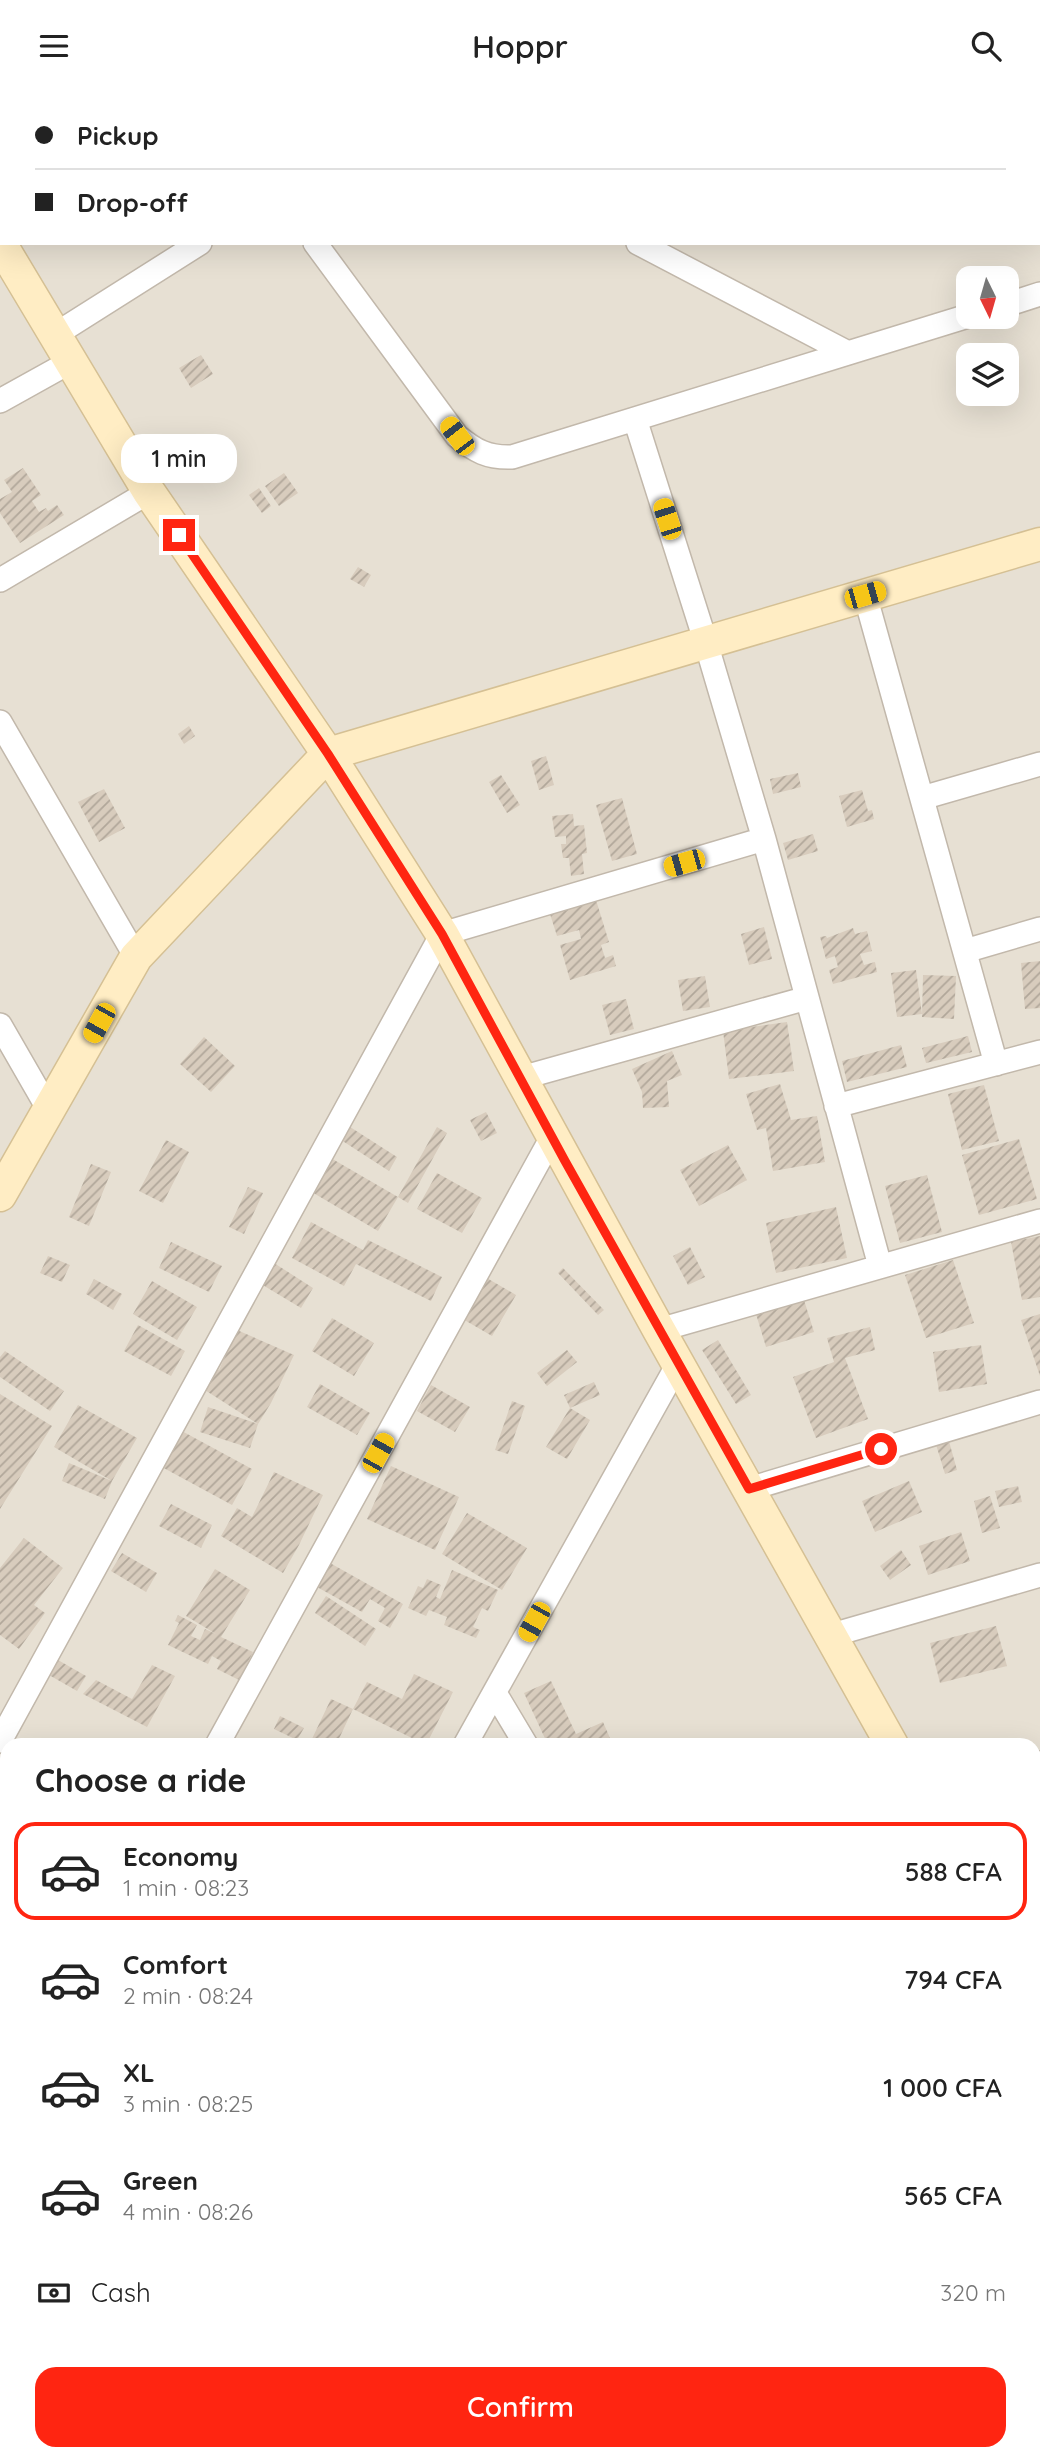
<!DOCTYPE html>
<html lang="en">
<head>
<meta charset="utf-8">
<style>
  body { margin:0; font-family:Quicksand,sans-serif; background:#f2f2f2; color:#222; height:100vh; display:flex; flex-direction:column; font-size:26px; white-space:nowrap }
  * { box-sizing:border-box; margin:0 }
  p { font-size:23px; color:#767676 }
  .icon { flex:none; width:38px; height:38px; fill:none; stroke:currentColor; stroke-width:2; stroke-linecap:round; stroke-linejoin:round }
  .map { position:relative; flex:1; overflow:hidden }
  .drawer { position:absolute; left:0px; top:1647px; width:1041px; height:723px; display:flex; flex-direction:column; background:#fff; border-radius:21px 21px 0 0; box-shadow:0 7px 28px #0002 }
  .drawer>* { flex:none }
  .guide { position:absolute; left:0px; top:0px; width:1041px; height:154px; box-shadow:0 7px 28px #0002; display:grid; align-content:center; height:154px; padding:0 35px; background:#fff }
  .needle { width:46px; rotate:175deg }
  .fabs { position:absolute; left:956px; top:175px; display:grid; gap:14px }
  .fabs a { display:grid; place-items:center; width:63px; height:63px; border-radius:14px; background:#fff; box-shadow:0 7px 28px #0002; font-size:35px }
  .end { position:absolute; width:32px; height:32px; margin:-16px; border:9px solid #ff2511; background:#fff; box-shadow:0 0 0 4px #fff }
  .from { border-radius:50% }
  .bubble { position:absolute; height:49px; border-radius:21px; background:#fff; box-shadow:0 7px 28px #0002; font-size:23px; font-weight:600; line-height:49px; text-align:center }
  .car { position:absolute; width:21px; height:42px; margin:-21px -10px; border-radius:9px; box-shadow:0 0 5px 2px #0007; background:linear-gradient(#f5c518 24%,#345 0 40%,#f5c518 0 76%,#345 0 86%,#f5c518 0) }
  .guide b { display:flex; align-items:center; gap:24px; height:66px; font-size:26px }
  .guide b+b { border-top:2px solid #e0e0e0 }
  .guide i { width:18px; height:18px; background:#222 }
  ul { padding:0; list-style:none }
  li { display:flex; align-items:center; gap:21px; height:98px; margin:0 14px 10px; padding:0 21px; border:4px solid transparent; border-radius:21px }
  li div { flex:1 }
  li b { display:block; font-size:26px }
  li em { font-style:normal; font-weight:600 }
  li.current { border-color:#ff2511 }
  li>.icon { width:63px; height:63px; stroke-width:1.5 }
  h2 { padding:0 35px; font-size:32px; line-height:84px }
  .pay { display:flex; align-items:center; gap:18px; height:77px; padding:0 35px; font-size:26px }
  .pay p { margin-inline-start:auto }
  .action { display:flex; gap:14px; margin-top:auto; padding:14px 35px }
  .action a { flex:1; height:80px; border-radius:21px; background:#ff2511; color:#fff; font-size:28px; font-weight:600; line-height:80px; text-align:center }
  header { display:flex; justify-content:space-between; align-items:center; height:91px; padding:0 35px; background:#fff; font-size:32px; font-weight:600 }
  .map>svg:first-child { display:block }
  .residential { fill:#e7e0d3; fill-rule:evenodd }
  .building { fill:url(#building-hatch) }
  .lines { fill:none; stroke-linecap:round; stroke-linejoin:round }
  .street-casing { stroke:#c2b8ab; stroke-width:26 }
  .secondary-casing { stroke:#d5c094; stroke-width:35 }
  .street { stroke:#fff; stroke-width:23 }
  .secondary { stroke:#ffedc4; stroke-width:32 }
  .route { stroke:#ff2511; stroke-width:9 }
</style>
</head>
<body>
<header><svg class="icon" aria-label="menu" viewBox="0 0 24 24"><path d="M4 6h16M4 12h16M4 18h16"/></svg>Hoppr<svg class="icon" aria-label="search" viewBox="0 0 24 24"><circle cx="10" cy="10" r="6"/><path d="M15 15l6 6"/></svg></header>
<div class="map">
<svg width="1040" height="2369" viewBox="0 0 1040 2369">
  <defs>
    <pattern id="building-hatch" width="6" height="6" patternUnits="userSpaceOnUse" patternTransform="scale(1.75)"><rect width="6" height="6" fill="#d8ccbd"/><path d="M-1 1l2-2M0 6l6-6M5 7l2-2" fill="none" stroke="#b1a79a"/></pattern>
  </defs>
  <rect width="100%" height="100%" fill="#f3eee5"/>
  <path class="residential" d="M0,0H1040V2369H0ZM2,2H1040V152H2ZM968,187H1006V226H968ZM968,264H1006V303H968ZM7,1654H1034V2362H7Z"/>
  <path class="building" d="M201,264L213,283L191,297L179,277Z
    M23,377L41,404L32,410L39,421L46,417L48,420L57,414L64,424L20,452L0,422V408L12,401L4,389Z
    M284,382L298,402L279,415L265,395Z
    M259,397L271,415L262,422L249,404Z
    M358,476L371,484L364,496L350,488Z
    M189,635L195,645L184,653L178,643Z
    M546,665L554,694L539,699L531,670Z
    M798,682L801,696L773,703L770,688Z
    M501,684L520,714L507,722L489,691Z
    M104,698L125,737L99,751L78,711Z
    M862,699L868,720L872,719L874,728L847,736L839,705Z
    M622,707L637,763L612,770L596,714Z
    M573,723L574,735L584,734L587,762L582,763L584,783L571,785L569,767H563L561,753H566V745L555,746L552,725Z
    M813,743L818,760L788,769L783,752Z
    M596,809L609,851L601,854L605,867L613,864L616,875L570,889L560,854L581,848L579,839L557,845L550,823Z
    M764,836L772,868L749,874L741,843Z
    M853,837L855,843L867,840L872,860L860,863L864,874L875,871L877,881L833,893L829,879L838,876L835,865L826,868L820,846L826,845L827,847Z
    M1040,870V917L1025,918L1021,872Z
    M916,879L922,923L897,926L891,882Z
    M923,884L956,885L954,928L922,926Z
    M705,885L710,916L683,920L678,889Z
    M626,908L634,938L610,944L602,914Z
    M787,931L794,980L729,988L723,940Z
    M968,945L972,961L926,972L922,957Z
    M204,946L235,975L211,1001L180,973Z
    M901,954L907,976L847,991L842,970Z
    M672,960L682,984L667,990L669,1016L643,1017L642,1001L632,978Z
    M780,993L791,1029L817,1025L825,1071L773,1080L766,1037L757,1039L746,1003Z
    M984,994L999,1050L962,1059L948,1003Z
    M486,1021L497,1042L481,1050L470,1029Z
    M347,1034L397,1066L389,1080L338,1047Z
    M437,1036L447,1042L408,1112L398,1106L378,1140L310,1100L329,1066L398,1106Z
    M1019,1048L1037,1108L979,1124L962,1064Z
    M166,1049L189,1061L163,1112L139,1100Z
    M728,1054L747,1089L699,1115L680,1079Z
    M91,1073L111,1081L89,1135L69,1126Z
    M437,1082L482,1107L462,1142L417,1118Z
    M927,1084L942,1141L900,1152L885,1095Z
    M248,1096L263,1102L244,1143L229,1136Z
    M836,1116L847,1167L776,1182L766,1132Z
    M311,1131L363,1159L368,1149L442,1186L431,1210L356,1173L344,1195L292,1167Z
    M1040,1145V1206L1022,1209L1011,1151Z
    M171,1151L222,1175L209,1201L159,1177Z
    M690,1156L705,1186L688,1194L673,1165Z
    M48,1165L70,1174L62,1191L40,1182Z
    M953,1169L974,1232L926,1247L905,1184Z
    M274,1172L313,1197L301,1217L261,1193Z
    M563,1177L604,1219L598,1224L558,1182Z
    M485,1186L516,1204L492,1245L461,1227Z
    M94,1188L122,1203L113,1219L86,1203Z
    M152,1190L197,1216L177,1249L133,1223Z
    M804,1209L814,1241L766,1256L756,1223Z
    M1040,1223V1285L1021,1229Z
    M332,1227L374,1252L354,1285L312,1260Z
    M138,1234L185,1260L171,1285L124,1260Z
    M870,1236L875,1259L845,1267L868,1328L816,1347L793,1286L834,1271L827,1247Z
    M237,1239L294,1264L271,1312L258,1333L250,1357L200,1341L208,1316L258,1333L197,1294L210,1274L219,1279Z
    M718,1249L751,1304L736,1313L702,1259Z
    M981,1254L987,1293L939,1301L933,1261Z
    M567,1259L577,1271L547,1295L537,1282Z
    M5,1260L64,1300L50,1320L0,1286V1266Z
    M594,1291L600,1304L570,1317L590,1329L567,1368L546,1356L570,1317L564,1304Z
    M320,1293L370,1322L357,1344L307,1316Z
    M431,1294L470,1316L455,1341L417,1320Z
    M0,1303L52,1335L0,1418Z
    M512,1310L525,1315L508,1363L495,1359Z
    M78,1314L137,1347L112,1390L54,1356Z
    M180,1339L252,1378L232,1414L160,1375Z
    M947,1343L957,1379L945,1383L934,1347Z
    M69,1372L112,1390L105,1408L62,1390Z
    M391,1375L459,1406L435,1459L367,1428Z
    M274,1381L323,1404L299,1454L283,1482L221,1445L237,1417L252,1426Z
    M909,1390L922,1421L875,1441L862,1410Z
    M1018,1395L1022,1411L999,1416L995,1400Z
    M990,1405L1000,1437L982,1442L974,1410Z
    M171,1413L212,1434L201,1457L159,1435Z
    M467,1422L527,1457L502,1499L442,1463Z
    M961,1441L970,1470L928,1484L919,1455Z
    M24,1447L63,1477L34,1514L45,1522L19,1558L0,1544V1477Z
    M901,1459L911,1474L890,1489L880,1475Z
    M122,1462L157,1482L146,1501L111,1480Z
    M330,1472L403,1513L390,1537L378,1530L385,1517L370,1508L362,1521L317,1496Z
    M215,1478L250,1499L221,1546L253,1561L239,1589L217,1578L221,1570L212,1565L208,1573L168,1554L179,1532L175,1530L178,1524L197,1534L191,1545L200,1549L205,1538L216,1543L186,1525Z
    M452,1479L498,1499L488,1520L482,1517L473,1536L480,1539L476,1547L444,1534L447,1526L429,1519L426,1525L408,1517L418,1495L423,1497L427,1488L441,1494L436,1506L440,1508Z
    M326,1505L376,1538L365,1555L315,1522Z
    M996,1535L1007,1575L940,1592L930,1552Z
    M58,1569L86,1585L77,1600L49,1584Z
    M152,1574L175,1585L147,1636L83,1603L96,1589L132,1608Z
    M414,1583L453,1601L426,1654L353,1618L367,1591L402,1608Z
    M551,1590L576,1643L603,1631L613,1654H548L524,1602Z
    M331,1608L353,1618L336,1654H313L310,1652Z
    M280,1625L304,1637L297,1649L274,1638Z"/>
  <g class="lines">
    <defs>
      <path id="street" d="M379,0L382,2
        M791,0L794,2
        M941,2L942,0
        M315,152L457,345C475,360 488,367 512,366L848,262
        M638,152L848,262L968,225
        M1006,214L1040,203
        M53,245L200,152
        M0,310L70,271
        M635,328L706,552L764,748L880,1175
        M0,489L149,401
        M865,504L996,973
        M0,631L136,866
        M922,707L1040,673
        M965,860L1040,838
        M0,934L49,1019
        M521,987L807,907
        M836,1015L1040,961
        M659,1239L1040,1130
        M749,1398L1040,1311
        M832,1544L1040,1484
        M495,1602L526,1654
        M0,1650L442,843L764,748
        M217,1654L552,1046
        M465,1654L678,1273
        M1034,1673L1040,1672
        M0,1790L7,1794
        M0,2049L7,2036
        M0,2196L7,2199
        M1034,2213H1040
        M1034,2289L1040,2284
        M454,2362L457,2369
        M672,2362L675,2369
        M958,2362L961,2369
        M0,2368L2,2369
        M65,2369L69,2362
        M305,2369L309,2362
        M748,2369L751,2362"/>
      <path id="secondary" d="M0,152L149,401L328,663L442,843L659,1239L892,1654
        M0,1104L136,866L328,663L1040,453
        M1034,1920L1040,1932"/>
    </defs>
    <use href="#street" class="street-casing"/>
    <use href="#secondary" class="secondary-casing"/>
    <use href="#street" class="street"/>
    <use href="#secondary" class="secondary"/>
  </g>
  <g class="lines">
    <path class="route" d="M179,444L328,663L442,843L565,1070L749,1398L881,1358"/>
  </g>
</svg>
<div class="fabs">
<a><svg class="needle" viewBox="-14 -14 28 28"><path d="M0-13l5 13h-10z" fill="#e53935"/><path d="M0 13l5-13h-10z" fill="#767676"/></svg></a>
<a><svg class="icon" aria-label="layers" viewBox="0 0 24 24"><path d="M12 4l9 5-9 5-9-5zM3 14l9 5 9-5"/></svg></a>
</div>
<i class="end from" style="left:881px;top:1358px"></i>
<i class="end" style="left:179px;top:444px"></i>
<div class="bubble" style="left:121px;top:343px;width:116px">1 min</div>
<i class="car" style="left:457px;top:345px;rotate:323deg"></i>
<i class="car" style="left:667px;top:428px;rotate:342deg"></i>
<i class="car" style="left:865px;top:504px;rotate:74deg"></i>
<i class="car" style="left:684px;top:772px;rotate:254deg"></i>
<i class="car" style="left:99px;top:932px;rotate:209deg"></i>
<i class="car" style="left:378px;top:1362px;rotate:29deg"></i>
<i class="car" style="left:534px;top:1531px;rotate:209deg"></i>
<div class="guide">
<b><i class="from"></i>Pickup</b>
<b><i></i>Drop-off</b>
</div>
<section class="drawer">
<h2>Choose a ride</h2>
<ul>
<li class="current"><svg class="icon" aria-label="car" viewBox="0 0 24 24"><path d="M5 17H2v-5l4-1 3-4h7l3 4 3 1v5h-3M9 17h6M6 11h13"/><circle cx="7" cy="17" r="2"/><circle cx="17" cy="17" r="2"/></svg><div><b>Economy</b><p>1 min · 08:23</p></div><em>588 CFA</em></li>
<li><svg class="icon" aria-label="car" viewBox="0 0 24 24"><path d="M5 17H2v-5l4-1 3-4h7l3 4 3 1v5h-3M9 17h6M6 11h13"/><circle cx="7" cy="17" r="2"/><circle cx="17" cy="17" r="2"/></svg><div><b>Comfort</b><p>2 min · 08:24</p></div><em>794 CFA</em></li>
<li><svg class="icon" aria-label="car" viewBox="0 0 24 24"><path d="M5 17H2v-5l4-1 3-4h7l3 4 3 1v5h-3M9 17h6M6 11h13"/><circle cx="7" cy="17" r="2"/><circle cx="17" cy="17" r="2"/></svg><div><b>XL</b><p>3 min · 08:25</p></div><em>1 000 CFA</em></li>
<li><svg class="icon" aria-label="car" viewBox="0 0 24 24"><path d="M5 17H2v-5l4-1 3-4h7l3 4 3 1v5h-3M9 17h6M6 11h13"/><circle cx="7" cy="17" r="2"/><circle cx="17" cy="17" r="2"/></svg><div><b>Green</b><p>4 min · 08:26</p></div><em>565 CFA</em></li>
</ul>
<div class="pay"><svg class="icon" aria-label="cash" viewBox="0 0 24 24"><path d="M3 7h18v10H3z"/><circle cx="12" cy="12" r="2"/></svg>Cash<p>320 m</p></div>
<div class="action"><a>Confirm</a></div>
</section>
</div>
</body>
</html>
